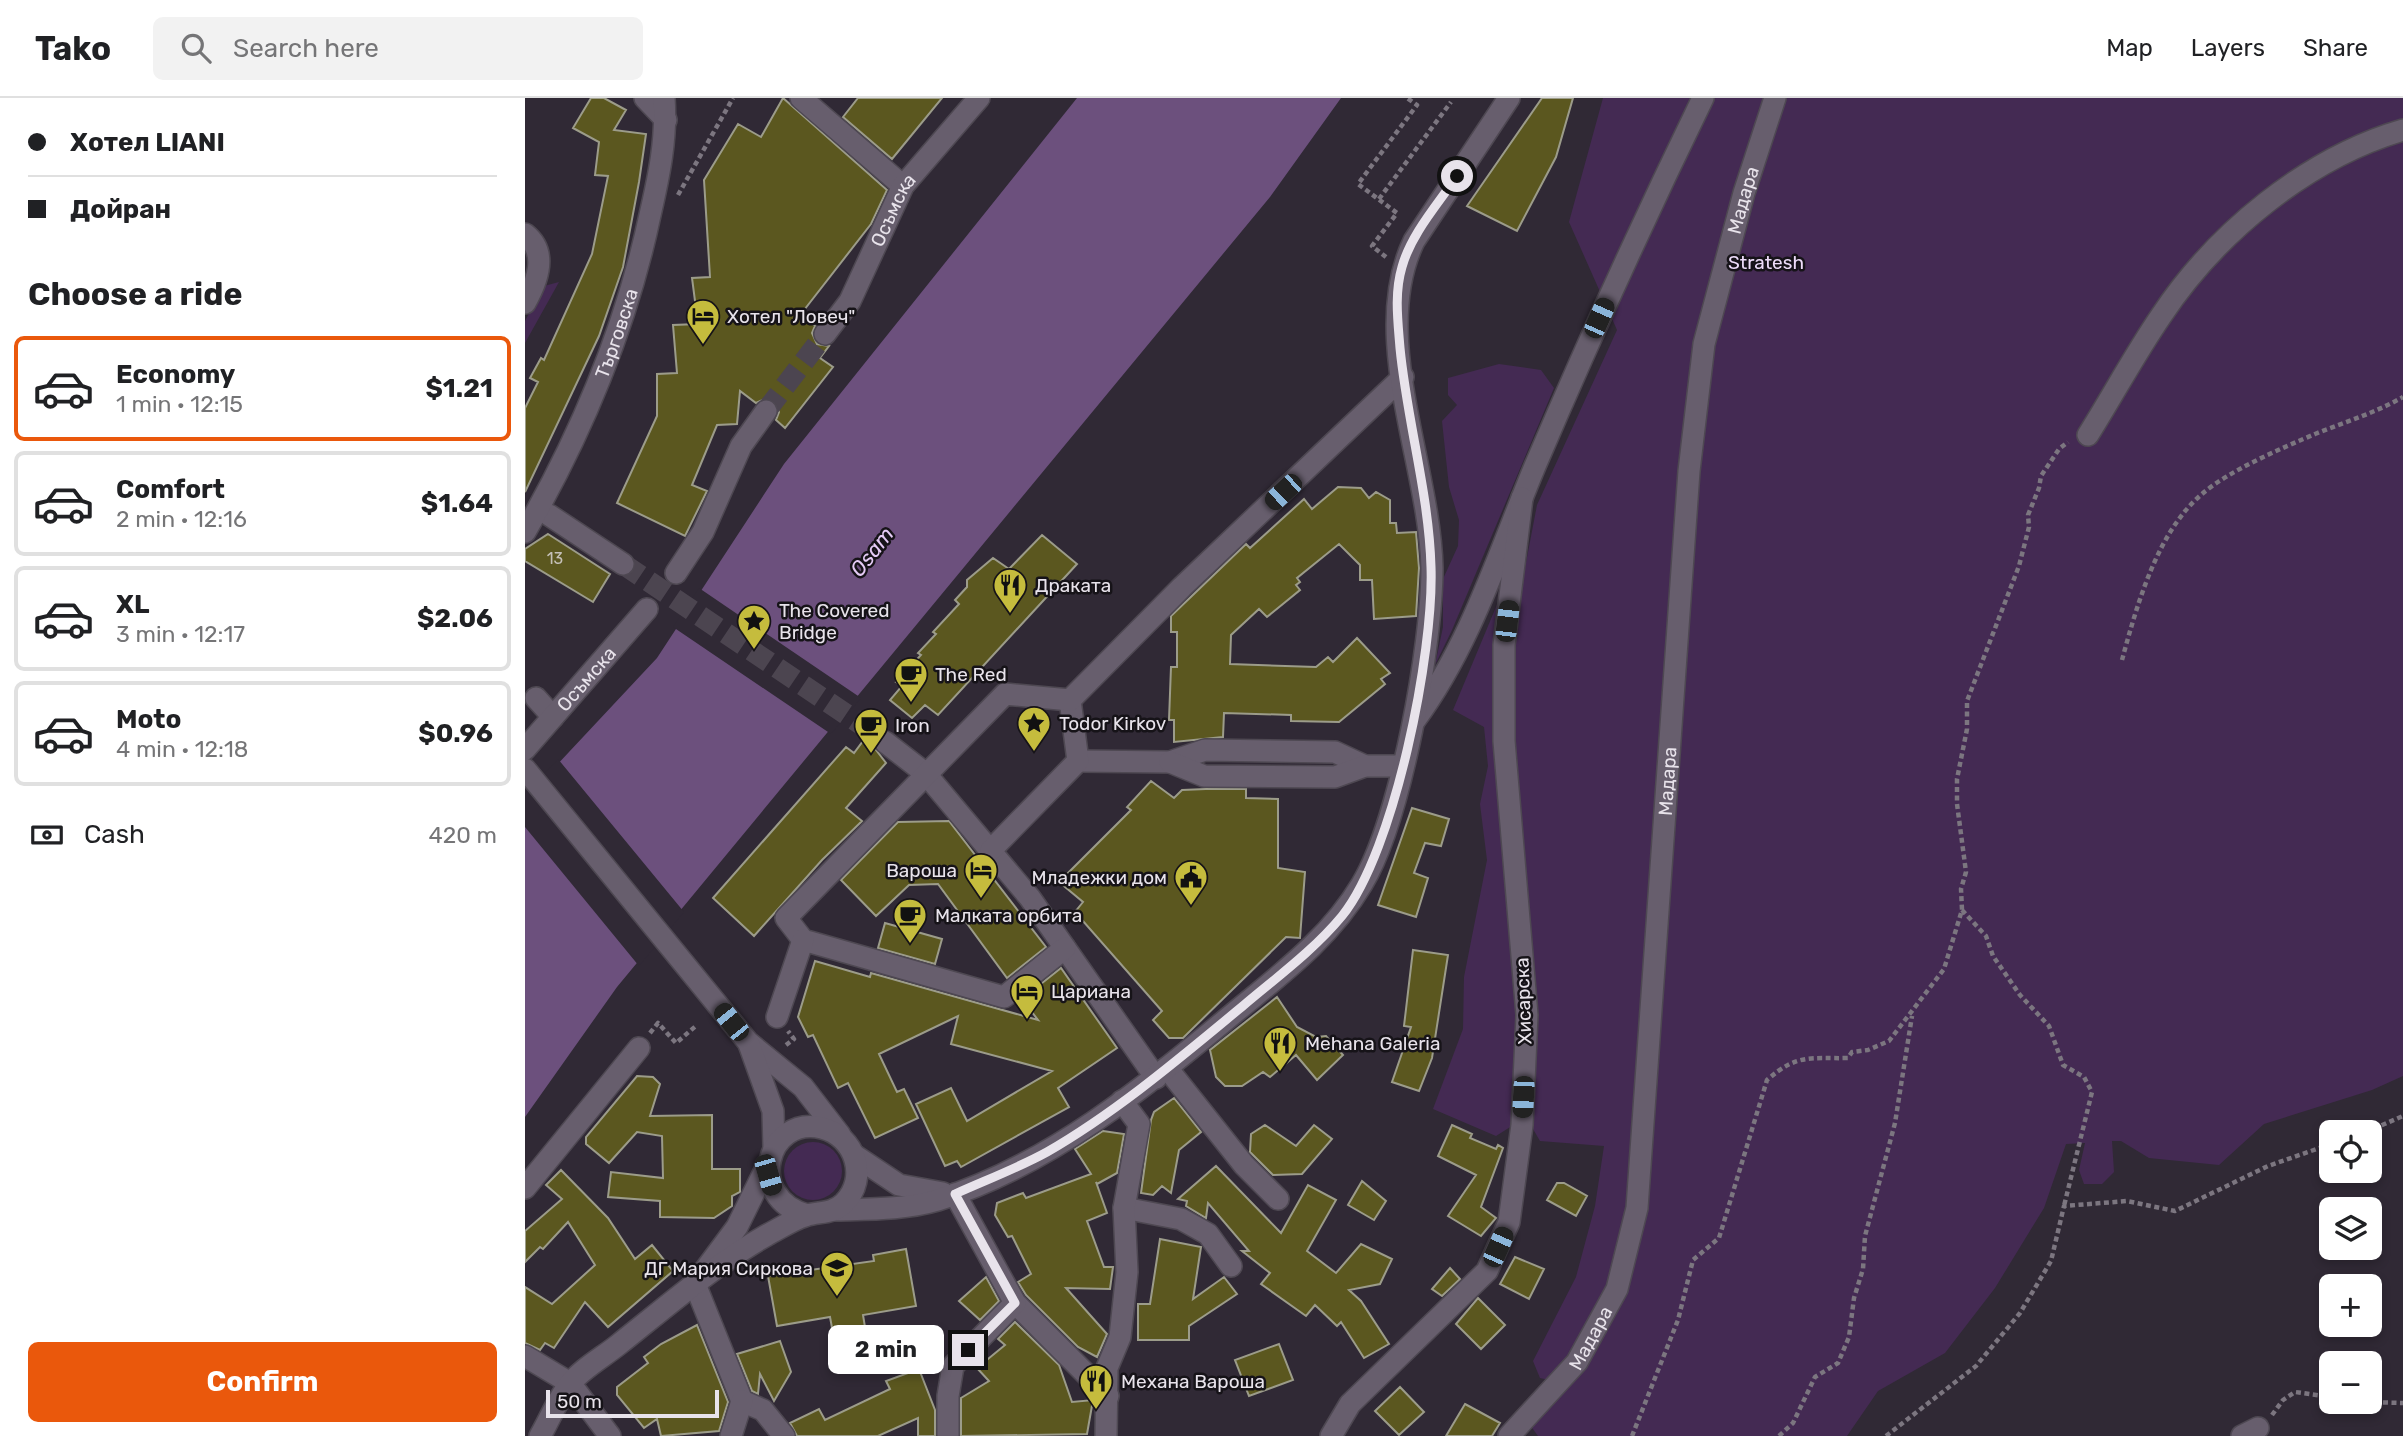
<!DOCTYPE html>
<html lang="en">
<head>
<meta charset="utf-8">
<style>
  body { margin:0; font-family:Rubik,sans-serif; background:#f2f2f2; color:#202124; height:100vh; display:flex; flex-direction:column; font-size:26px; white-space:nowrap }
  * { box-sizing:border-box; margin:0 }
  p { font-size:23px; color:#757577 }
  .icon { flex:none; width:38px; height:38px; fill:none; stroke:currentColor; stroke-width:2; stroke-linecap:round; stroke-linejoin:round }
  .map { position:relative; flex:1; overflow:hidden }
  .drawer { display:flex; flex-direction:column; background:#fff; width:525px }
  .drawer>* { flex:none }
  .guide { display:grid; align-content:center; height:154px; padding:0 28px; background:#fff }
  .buttons { position:absolute; left:1794px; top:1022px; display:grid; gap:14px }
  .buttons a { display:grid; place-items:center; width:63px; height:63px; border-radius:10px; background:#fff; box-shadow:0 4px 10px #0003; font-size:35px }
  .scale { position:absolute; left:21px; bottom:18px; width:173px; box-sizing:border-box; padding-left:7px; border:4px solid #e8e3eb; border-top:0; font-size:19px; line-height:24px; white-space:nowrap; color:#e8e3eb; -webkit-text-stroke:5px #161318; paint-order:stroke }
  .end { position:absolute; width:32px; height:32px; margin:-16px; border:9px solid #e8e3eb; background:#111; box-shadow:0 0 0 4px #111 }
  .from { border-radius:50% }
  .bubble { position:absolute; height:49px; border-radius:10px; background:#fff; box-shadow:0 4px 10px #0003; font-size:23px; font-weight:700; line-height:49px; text-align:center }
  .car { position:absolute; width:21px; height:42px; margin:-21px -10px; border-radius:9px; box-shadow:0 0 5px 2px #0007; background:linear-gradient(#222 24%,#8ab4d8 0 40%,#222 0 76%,#8ab4d8 0 86%,#222 0) }
  .guide b { display:flex; align-items:center; gap:24px; height:66px; font-size:26px }
  .guide b+b { border-top:2px solid #e0e0e0 }
  .guide i { width:18px; height:18px; background:#202124 }
  ul { padding:0; list-style:none }
  li { display:flex; align-items:center; gap:21px; height:105px; margin:0 14px 10px; padding:0 14px; border:4px solid #e0e0e0; border-radius:10px }
  li div { flex:1 }
  li b { display:block; font-size:26px }
  li em { font-style:normal; font-weight:700 }
  li.on { border-color:#ea580c }
  li>.icon { width:63px; height:63px; stroke-width:1.5 }
  h2 { padding:0 28px; font-size:32px; line-height:84px }
  .pay { display:flex; align-items:center; gap:18px; height:77px; padding:0 28px; font-size:26px }
  .pay p { margin-inline-start:auto }
  .primary-button { display:flex; gap:14px; margin-top:auto; padding:14px 28px }
  .primary-button a { flex:1; height:80px; border-radius:10px; background:#ea580c; color:#fff; font-size:28px; font-weight:700; line-height:80px; text-align:center }
  header { display:flex; align-items:center; gap:42px; box-sizing:border-box; height:98px; padding:0 35px; background:#fff; border-bottom:2px solid #e0e0e0 }
  header strong { font-size:33px }
  nav { display:flex; gap:38px; margin-inline-start:auto; font-size:24px }
  .search { width:490px; height:63px; background:#f2f2f2; display:flex; align-items:center; gap:18px; box-sizing:border-box; padding:0 24px; border-radius:10px; color:#757577; font-size:26px }
  main { display:flex; flex:1; min-height:0 }
  .map>svg:first-child { display:block }
  .green { fill:#442a53 }
  .water { fill:#6c507d }
  .pier { fill:#302935 }
  .building { fill:#5b571f; stroke:#9c9c8a; stroke-width:2 }
  .lines { fill:none; stroke-linecap:round; stroke-linejoin:round }
  .minor-tunnel { stroke:#4c4550; stroke-width:21; stroke-dasharray:21 10; stroke-linecap:butt }
  .minor-casing { stroke:#4e4852; stroke-width:24 }
  .path { stroke:#7c7680; stroke-width:4.5; stroke-dasharray:5 3.5; stroke-linecap:butt }
  .minor { stroke:#675e6d; stroke-width:21 }
  .route { stroke:#e8e3eb; stroke-width:9 }
  .labels { text-anchor:middle; stroke-width:5; stroke-linejoin:round; paint-order:stroke }
  .number-label { font-size:16px; fill:#c5c0b8 }
  .street-label { font-size:19px; fill:#e8e3eb; stroke:#161318 }
  .park-label { font-size:19px; fill:#eddcf9; stroke:#161318 }
  .poi-label { font-size:19px; fill:#e8e3eb; stroke:#161318; text-anchor:start }
  .water-label { font-size:21px; font-style:italic; fill:#e5cbf6; stroke:#161318 }
</style>
</head>
<body>
<header>
<strong>Tako</strong>
<div class="search"><svg class="icon" aria-label="search" viewBox="0 0 24 24"><circle cx="10" cy="10" r="6"/><path d="M15 15l6 6"/></svg>Search here</div>
<nav><a>Map</a><a>Layers</a><a>Share</a></nav>
</header>
<main>
<section class="drawer">
<div class="guide">
<b><i class="from"></i>Хотел LIANI</b>
<b><i></i>Дойран</b>
</div>
<h2>Choose a ride</h2>
<ul>
<li class="on"><svg class="icon" aria-label="car" viewBox="0 0 24 24"><path d="M5 17H2v-5l4-1 3-4h7l3 4 3 1v5h-3M9 17h6M6 11h13"/><circle cx="7" cy="17" r="2"/><circle cx="17" cy="17" r="2"/></svg><div><b>Economy</b><p>1 min · 12:15</p></div><em>$1.21</em></li>
<li><svg class="icon" aria-label="car" viewBox="0 0 24 24"><path d="M5 17H2v-5l4-1 3-4h7l3 4 3 1v5h-3M9 17h6M6 11h13"/><circle cx="7" cy="17" r="2"/><circle cx="17" cy="17" r="2"/></svg><div><b>Comfort</b><p>2 min · 12:16</p></div><em>$1.64</em></li>
<li><svg class="icon" aria-label="car" viewBox="0 0 24 24"><path d="M5 17H2v-5l4-1 3-4h7l3 4 3 1v5h-3M9 17h6M6 11h13"/><circle cx="7" cy="17" r="2"/><circle cx="17" cy="17" r="2"/></svg><div><b>XL</b><p>3 min · 12:17</p></div><em>$2.06</em></li>
<li><svg class="icon" aria-label="car" viewBox="0 0 24 24"><path d="M5 17H2v-5l4-1 3-4h7l3 4 3 1v5h-3M9 17h6M6 11h13"/><circle cx="7" cy="17" r="2"/><circle cx="17" cy="17" r="2"/></svg><div><b>Moto</b><p>4 min · 12:18</p></div><em>$0.96</em></li>
</ul>
<div class="pay"><svg class="icon" aria-label="cash" viewBox="0 0 24 24"><path d="M3 7h18v10H3z"/><circle cx="12" cy="12" r="2"/></svg>Cash<p>420 m</p></div>
<div class="primary-button"><a>Confirm</a></div>
</section>
<div class="map">
<svg width="1878" height="1338" viewBox="0 0 1878 1338">
  <rect width="100%" height="100%" fill="#302935"/>
  <path class="green" d="M1078,0H1878V978L1847,992L1739,1026L1694,1067L1624,1060L1596,1043H1587L1589,1074L1577,1086H1559L1554,1072L1560,1045L1541,1046L1519,1110L1470,1190L1420,1255L1353,1293L1322,1338H1013L1005,1327L1042,1286L1015,1280L1008,1263L1051,1179L1070,1108L1079,1048L1015,1043L1004,1024L984,643L985,548L1012,407L1092,232L1044,124Z
    M34,184L0,245V223L19,188Z
    M974,266L1016,272L1029,290L927,532L910,567L918,529V481L933,448L934,422L924,389L917,323L932,307L923,297V280Z
    M976,497L993,913L990,1026L971,1038L908,1011L938,931L939,879L962,762L955,706L963,668L959,629L928,612Z
    M259 1073a29 29 0 1 1 58 0a29 29 0 1 1-58 0Z"/>
  <path class="water" d="M552,0H816L745,99L92,889L0,1019V701L132,560L259,366Z"/>
  <path class="pier" d="M174,490L336,600L306,636L148,529Z
    M33,661L159,814L114,868L0,729V696Z"/>
  <path class="building" d="M66,0H79L101,12L89,32L121,36L114,84L98,169L74,238L0,394V310L13,284L5,280L16,260L19,262L67,156L83,78L70,77L74,44L48,30Z
    M258,0L362,92L346,126L276,216L290,228L287,235L292,246L304,248L295,260L308,269L260,330L251,322L254,314L249,303L242,300L231,305L215,293L212,326L192,327L167,387L182,393L160,438L92,405L132,318V276L152,275L148,227L173,226L167,180L185,179L179,82L213,26L236,39Z
    M333,0H417L367,61L318,19Z
    M1017,0H1048L1031,59L992,133L942,108Z
    M813,389L836,390L844,400L851,394L865,402V425H871L872,435L891,434L894,470L891,518L849,521L847,482H835V467L814,446L772,480L775,484L771,487L775,492L742,519L734,511L706,537L705,566L791,569L803,559L808,564L832,540L865,575L856,581L860,586L814,624L766,623V617L699,615L698,639L649,644V622H644L646,569H652V534H646V518L721,446L725,450L779,401L787,411Z
    M23,436L85,476L68,504L0,463V451Z
    M517,437L552,466L413,617L400,607L387,620L365,602L377,588L371,584L396,557L393,555L411,536L408,534L434,506L430,502L442,489V482L468,460L484,471Z
    M341,639L361,665L321,710L337,723L297,762L229,838L188,800L321,649L329,655Z
    M626,683L649,700L657,692L681,691H721V700L753,701V770L780,774L775,840L761,839L658,940H644L628,922L637,913L550,814L558,804L534,784L606,712L602,709Z
    M887,710L924,721L916,748L900,745L889,775L903,780L891,819L853,807Z
    M424,723L521,849L482,880L413,786L384,787L351,818L316,782L373,724Z
    M360,825L417,841L410,866L353,850Z
    M888,852L923,857L907,960L894,993L867,984L886,929L879,928Z
    M290,863L345,879L346,875L513,922L497,901L536,870L592,950L533,990L544,1009L436,1069L432,1063L420,1068L391,1006L426,990L442,1023L527,973L426,946L433,918L354,956L372,994L379,991L393,1020L350,1040L323,985L313,990L288,937L283,939L273,919Z
    M752,899L772,929L791,939L801,938L818,957L792,982L771,957L745,979L738,974L717,988H700L691,979L685,952Z
    M112,978L128,979L135,986L125,1018L187,1017V1071H215V1094L207,1098V1108L189,1120L135,1119V1103L83,1099L86,1074L138,1080L137,1038L112,1034L84,1065L61,1046V1039Z
    M649,1000L676,1034L654,1052L646,1095L637,1088L628,1097L616,1095L626,1022L629,1014Z
    M740,1027L771,1048L789,1027L807,1041L777,1076L748,1077L725,1054L726,1036Z
    M927,1027L947,1036L945,1040L971,1051L973,1047L978,1050L956,1109L971,1120L956,1138L923,1118L951,1077L913,1058Z
    M578,1033L599,1036L592,1075L572,1086L571,1084L582,1115L562,1123L579,1169H588L585,1191L541,1190L582,1236L572,1259L553,1249L501,1197L493,1184L506,1176L487,1138L483,1139L470,1117L472,1105L498,1095L501,1100L566,1076L550,1051Z
    M691,1068L756,1135L783,1087L811,1102L782,1153L811,1175L836,1146L867,1161L855,1186L824,1192L836,1203L864,1246L839,1260L816,1224L812,1228L790,1207L781,1218L736,1186L745,1175L717,1153H724L683,1105L681,1120L661,1108L662,1103L653,1101Z
    M36,1072L83,1120L110,1161L127,1147L148,1173L83,1229L60,1204L29,1250L20,1245L15,1252L0,1245V1189L27,1206L70,1167L43,1124L18,1151L15,1149L0,1164V1133L37,1101L21,1087Z
    M837,1083L861,1103L849,1122L823,1107Z
    M1032,1085H1039L1062,1098L1051,1118L1022,1102Z
    M635,1141L676,1149L668,1201L699,1179L712,1196L664,1228V1242H613V1206H625Z
    M381,1151L391,1208L338,1217L340,1229L308,1235L305,1219L252,1228L243,1178L349,1163L348,1157Z
    M990,1159L1019,1171L1004,1201L975,1186Z
    M925,1170L935,1181L917,1198L907,1191Z
    M461,1179L474,1203L455,1222L434,1203Z
    M953,1200L980,1227L956,1251L931,1226Z
    M490,1224L534,1267L547,1304L568,1302L562,1336L436,1338V1300L464,1283L452,1270L480,1247L473,1241Z
    M172,1227L203,1304L194,1333L136,1338L132,1321L119,1330L92,1297V1289L123,1265L119,1259L136,1246Z
    M255,1243L266,1274L249,1303L235,1276L233,1296L227,1293L212,1256Z
    M754,1246L768,1282L724,1298L710,1262Z
    M394,1271L410,1312V1338H393V1320L353,1338H272L265,1325L294,1311L300,1322L365,1291L361,1283Z
    M875,1289L899,1314L874,1337L850,1313Z
    M940,1306L975,1325L967,1338H921Z"/>
  <g class="lines">
    <path class="minor-tunnel" d="M241,313L300,236
      M98,466L343,631"/>
    <defs>
      <g id="minor">
        <path d="M120,0L141,22"/>
        <path d="M276,0L378,88"/>
        <path d="M0,136C24,155 12,184 0,205"/>
        <path id="s1" d="M300,236L325,203L378,88L454,0"/>
        <path d="M1563,337C1588,297 1610,256 1636,218C1691,135 1782,60 1878,32"/>
        <path d="M24,417L98,466"/>
        <path id="s2" d="M0,434C58,333 101,230 125,117C134,78 142,40 139,0"/>
        <path d="M151,475L178,434L216,348L241,313"/>
        <path d="M11,600L28,619"/>
        <path d="M890,622C946,546 974,454 1010,368C1063,244 1119,121 1178,0"/>
        <path d="M360,644L400,675L505,800L631,980"/>
        <path id="s3" d="M0,651L122,511"/>
        <path d="M553,663L645,664L680,652L810,654L840,668"/>
        <path d="M645,664L679,678L810,679L840,668H877"/>
        <path d="M0,671L223,944L278,989L315,1037"/>
        <path d="M466,752L553,663L545,602"/>
        <path d="M540,850L479,899L278,842L261,820L480,596L545,602L657,489L878,279"/>
        <path d="M252,919L278,842"/>
        <path d="M224,946L248,1013L249,1050"/>
        <path d="M642,970L719,1067L753,1101"/>
        <path d="M329,1057L374,1087L418,1095"/>
        <path d="M0,1090L114,950"/>
        <path d="M430,1096L490,1205L583,1298"/>
        <path d="M599,1110L656,1121L683,1136L706,1168"/>
        <path d="M309,1112C344,1111 379,1112 413,1102C525,1067 620,989 709,915C756,876 805,840 837,786C876,721 907,547 907,470C905,368 843,238 889,143L984,0"/>
        <path d="M180,1172L212,1129L242,1068"/>
        <path d="M170,1186L217,1303L238,1312L259,1338"/>
        <path d="M0,1258L45,1285L85,1338"/>
        <path d="M15,1338C25,1321 32,1302 44,1287C55,1272 78,1259 93,1247C141,1209 189,1167 242,1137C254,1131 267,1122 280,1118C294,1113 306,1117 319,1105C344,1080 330,1038 297,1030C241,1017 220,1100 282,1117"/>
        <path d="M206,1338L217,1303"/>
        <path d="M423,1338V1298L428,1268L490,1205"/>
        <path d="M581,1338L582,1270L595,1239L602,1174L599,1110L614,1026L597,1003"/>
        <path d="M806,1338L825,1306L962,1173L984,1124L997,1027L1002,917L979,643V547L997,400"/>
        <path id="s4" d="M984,1338L1052,1264L1092,1191L1112,1110L1164,373L1179,246L1219,95L1250,0"/>
        <path d="M1717,1338L1733,1330"/>
      </g>
    </defs>
    <use href="#minor" class="minor-casing"/>
    <path class="path" d="M153,97L208,0
      M854,101L926,4
      M861,159L847,148L872,115L833,86L892,7L882,0
      M1597,562C1612,507 1632,434 1677,396C1705,372 1755,351 1790,336C1820,324 1850,315 1878,299
      M1437,812L1461,838L1468,858L1495,897L1524,928L1538,967L1559,979L1567,994L1539,1108
      M125,935L133,925L151,945L172,927
      M261,947L269,941L263,933
      M1841,1034L1878,1018
      M1841,1304L1878,1305
      M1747,1317L1758,1302L1770,1294L1806,1299
      M1107,1338L1153,1222L1168,1162L1194,1140L1242,982C1273,955 1285,961 1323,960L1327,954L1343,952L1364,943L1419,871L1437,812L1436,791L1441,774L1432,706V681L1442,631V603L1494,468L1504,429L1503,417L1514,390L1516,378L1534,351L1543,344
      M1254,1338L1268,1325L1290,1279L1313,1265L1324,1239L1329,1200L1338,1171L1340,1138L1370,1025L1387,918
      M1361,1338L1451,1268L1495,1215L1526,1163L1539,1108L1602,1103L1650,1113L1743,1068L1806,1046"/>
    <use href="#minor" class="minor"/>
  </g>
  <g class="lines">
    <path class="route" d="M443,1252L490,1205L430,1096C461,1082 493,1070 522,1054C593,1013 656,959 719,907C752,879 789,852 817,818C870,752 909,554 906,469C904,396 882,323 875,250C873,224 869,196 877,169C886,136 913,106 932,78"/>
  </g>
  <defs>
    <symbol id="hotel-pin" viewBox="-11 -11 22 30"><path d="M0 17L-7.5 6A9.5 9.5 0 1 1 7.5 6Z" fill="#c5bc3d" stroke="#161318"/><path d="M-6-4.5h1.5V1H6V5H4.5V3h-9V5H-6ZM-4 0a1.8 1.8 0 1 1 3.6 0ZM.5 0V-2.5h3Q6-2.5 6 0Z" fill="#111"/></symbol>
    <symbol id="restaurant-pin" viewBox="-11 -11 22 30"><path d="M0 17L-7.5 6A9.5 9.5 0 1 1 7.5 6Z" fill="#c5bc3d" stroke="#161318"/><path d="M-5-6h1v4h1v-4h1v4h1v-4h1v5L-1.5 .5V6h-2V.5L-5-1ZM5-6V6H3V1.5H1.5Q1.5-4 5-6Z" fill="#111"/></symbol>
    <symbol id="sight-pin" viewBox="-11 -11 22 30"><path d="M0 17L-7.5 6A9.5 9.5 0 1 1 7.5 6Z" fill="#c5bc3d" stroke="#161318"/><path d="M0-6L1.8-2.2L6-1.7L2.9 1.2L3.7 5.4L0 3.3L-3.7 5.4L-2.9 1.2L-6-1.7L-1.8-2.2Z" fill="#111"/></symbol>
    <symbol id="cafe-pin" viewBox="-11 -11 22 30"><path d="M0 17L-7.5 6A9.5 9.5 0 1 1 7.5 6Z" fill="#c5bc3d" stroke="#161318"/><path d="M-5.5-4.5H6V0H3Q3 3.5 0 3.5H-2.5Q-5.5 3.5-5.5 0ZM3-3.2v2h1.7v-2ZM-6 4.5H4V6H-6Z" fill="#111"/></symbol>
    <symbol id="civic-pin" viewBox="-11 -11 22 30"><path d="M0 17L-7.5 6A9.5 9.5 0 1 1 7.5 6Z" fill="#c5bc3d" stroke="#161318"/><path d="M-.6-6.5H3V-4.5H.6V-3L4-1V1h2V6H-6V1h2V-1L-.6-3ZM-1.2 2.5V6h2.4V2.5Z" fill="#111"/></symbol>
    <symbol id="school-pin" viewBox="-11 -11 22 30"><path d="M0 17L-7.5 6A9.5 9.5 0 1 1 7.5 6Z" fill="#c5bc3d" stroke="#161318"/><path d="M0-5L7-2L0 1L-7-2ZM-4 1L0 2.5L4 1V4Q0 6-4 4Z" fill="#111"/></symbol>
  </defs>
  <g fill-rule="evenodd">
    <use href="#hotel-pin" x="159" y="199" width="38" height="52"/>
    <use href="#restaurant-pin" x="466" y="468" width="38" height="52"/>
    <use href="#sight-pin" x="210" y="504" width="38" height="52"/>
    <use href="#cafe-pin" x="367" y="557" width="38" height="52"/>
    <use href="#sight-pin" x="490" y="606" width="38" height="52"/>
    <use href="#cafe-pin" x="327" y="608" width="38" height="52"/>
    <use href="#hotel-pin" x="437" y="753" width="38" height="52"/>
    <use href="#civic-pin" x="647" y="760" width="38" height="52"/>
    <use href="#cafe-pin" x="366" y="798" width="38" height="52"/>
    <use href="#hotel-pin" x="483" y="874" width="38" height="52"/>
    <use href="#restaurant-pin" x="736" y="926" width="38" height="52"/>
    <use href="#school-pin" x="293" y="1151" width="38" height="52"/>
    <use href="#restaurant-pin" x="552" y="1264" width="38" height="52"/>
  </g>
  <g class="labels">
    <g class="number-label">
      <text x="30" y="466">13</text>
    </g>
    <g class="street-label">
      <text dy="7" stroke="none"><textPath href="#s4" startOffset="1283">Мадара</textPath></text>
      <text dy="7" stroke="none"><textPath href="#s1" startOffset="142">Осъмска</textPath></text>
      <text dy="7" stroke="none"><textPath href="#s2" startOffset="219">Търговска</textPath></text>
      <text dy="7" stroke="none"><textPath href="#s3" startOffset="93">Осъмска</textPath></text>
      <text dy="7" stroke="none"><textPath href="#s4" startOffset="695">Мадара</textPath></text>
      <text transform="translate(998 903) rotate(-92)" y="7">Хисарска</text>
      <text dy="7" stroke="none"><textPath href="#s4" startOffset="128">Мадара</textPath></text>
    </g>
    <g class="park-label">
      <text x="1241" y="171">Stratesh</text>
    </g>
    <g class="poi-label">
      <text x="202" y="225">Хотел "Ловеч"</text>
      <text x="510" y="494">Драката</text>
      <text x="254" y="519">The Covered<tspan x="254" dy="22">Bridge</tspan></text>
      <text x="410" y="583">The Red</text>
      <text x="534" y="632">Todor Kirkov</text>
      <text x="370" y="634">Iron</text>
      <text x="432" y="779" text-anchor="end">Вароша</text>
      <text x="642" y="786" text-anchor="end">Младежки дом</text>
      <text x="410" y="824">Малката орбита</text>
      <text x="526" y="900">Цариана</text>
      <text x="780" y="952">Mehana Galeria</text>
      <text x="288" y="1177" text-anchor="end">ДГ Мария Сиркова</text>
      <text x="596" y="1290">Механа Вароша</text>
    </g>
    <g class="water-label">
      <text transform="translate(347 454) rotate(-52)" y="7">Osam</text>
    </g>
  </g>
</svg>
<div class="buttons">
<a><svg class="icon" aria-label="locate" viewBox="0 0 24 24"><circle cx="12" cy="12" r="6"/><path d="M12 2v4M12 18v4M2 12h4M18 12h4"/></svg></a>
<a><svg class="icon" aria-label="layers" viewBox="0 0 24 24"><path d="M12 4l9 5-9 5-9-5zM3 14l9 5 9-5"/></svg></a>
<a>+</a>
<a>−</a>
</div>
<div class="scale">50 m</div>
<i class="end from" style="left:932px;top:78px"></i>
<i class="end" style="left:443px;top:1252px"></i>
<div class="bubble" style="left:303px;top:1227px;width:116px">2 min</div>
<i class="car" style="left:1074px;top:220px;rotate:24deg"></i>
<i class="car" style="left:758px;top:394px;rotate:227deg"></i>
<i class="car" style="left:982px;top:523px;rotate:7deg"></i>
<i class="car" style="left:206px;top:924px;rotate:321deg"></i>
<i class="car" style="left:998px;top:999px;rotate:183deg"></i>
<i class="car" style="left:243px;top:1077px;rotate:164deg"></i>
<i class="car" style="left:973px;top:1149px;rotate:24deg"></i>
</div>
</main>
</body>
</html>
